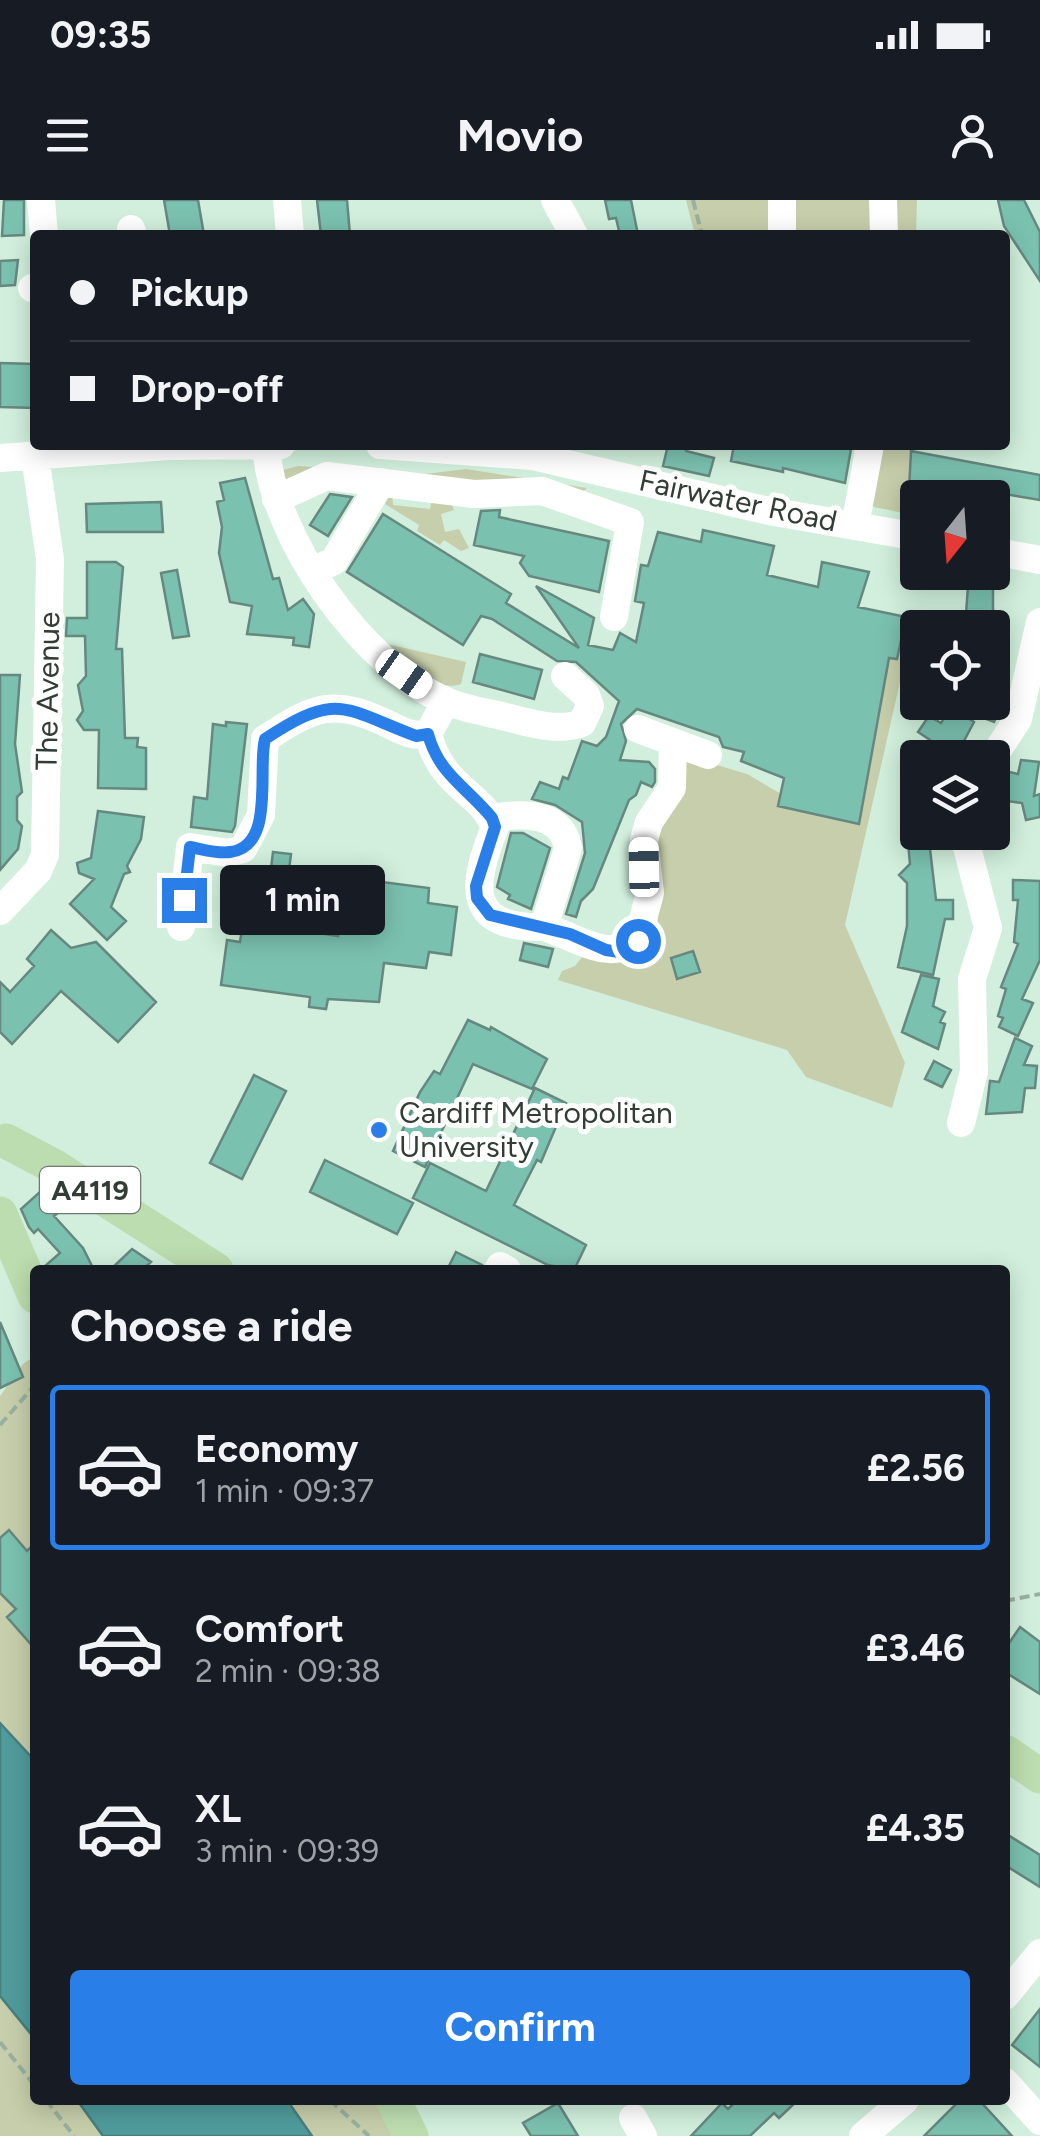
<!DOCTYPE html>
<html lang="en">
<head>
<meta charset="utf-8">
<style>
  body { margin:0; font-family:Figtree,sans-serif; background:#242831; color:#f1f3f6; height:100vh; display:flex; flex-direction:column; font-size:38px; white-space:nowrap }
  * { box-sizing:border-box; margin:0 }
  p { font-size:32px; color:#9ea1a6 }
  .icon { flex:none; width:55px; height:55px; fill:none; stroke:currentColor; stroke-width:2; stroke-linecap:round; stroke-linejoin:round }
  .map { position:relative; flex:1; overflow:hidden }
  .sheet { position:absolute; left:30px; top:1065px; width:980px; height:840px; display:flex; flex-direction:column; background:#171b24; border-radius:10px; box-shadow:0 5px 25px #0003 }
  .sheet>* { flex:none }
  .banner { position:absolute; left:30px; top:30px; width:980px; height:220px; border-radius:10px; box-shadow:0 5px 25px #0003; display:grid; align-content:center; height:220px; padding:0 40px; background:#171b24 }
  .needle { width:65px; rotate:197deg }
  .buttons { position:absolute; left:900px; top:280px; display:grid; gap:20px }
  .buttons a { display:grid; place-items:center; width:110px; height:110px; border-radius:10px; background:#171b24; box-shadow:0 5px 25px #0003; font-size:50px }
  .end { position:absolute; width:45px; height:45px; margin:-22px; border:12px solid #297ee8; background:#fff; box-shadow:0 0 0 5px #fff }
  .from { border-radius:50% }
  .bubble { position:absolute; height:70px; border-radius:10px; background:#171b24; box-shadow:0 5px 25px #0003; font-size:32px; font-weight:700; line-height:70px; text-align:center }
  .car { position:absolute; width:30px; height:60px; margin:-30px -15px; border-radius:12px; box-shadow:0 0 8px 2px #0007; background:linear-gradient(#fff 24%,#345 0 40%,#fff 0 76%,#345 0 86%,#fff 0) }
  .banner b { display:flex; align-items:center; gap:35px; height:95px; font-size:38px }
  .banner b+b { border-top:2px solid #363941 }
  .banner i { width:25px; height:25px; background:#f1f3f6 }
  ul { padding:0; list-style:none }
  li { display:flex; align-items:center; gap:30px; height:165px; margin:0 20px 15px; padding:0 20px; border:5px solid transparent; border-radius:10px }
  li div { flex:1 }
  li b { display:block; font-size:38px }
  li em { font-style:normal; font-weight:700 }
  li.on { border-color:#297ee8 }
  li>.icon { width:90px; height:90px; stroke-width:1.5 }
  h2 { padding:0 40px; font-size:45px; line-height:120px }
  .cta { display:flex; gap:20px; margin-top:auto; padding:20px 40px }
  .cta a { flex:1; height:115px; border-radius:10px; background:#297ee8; color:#fff; font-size:40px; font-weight:700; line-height:115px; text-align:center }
  .status { display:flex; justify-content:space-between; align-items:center; height:70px; padding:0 50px; background:#171b24; direction:ltr }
  .status svg { height:28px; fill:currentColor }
  header { display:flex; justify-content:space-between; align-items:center; height:130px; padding:0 40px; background:#171b24; font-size:45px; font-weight:700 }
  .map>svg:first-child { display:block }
  .green { fill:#c6ceab }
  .water { fill:#509b9c; stroke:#477f7d; stroke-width:2.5 }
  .building { fill:#7bc1b0; stroke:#66887f; stroke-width:2.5; fill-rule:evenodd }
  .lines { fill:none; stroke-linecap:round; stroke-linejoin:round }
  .path { stroke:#99b0a1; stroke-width:4; stroke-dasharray:10 5; stroke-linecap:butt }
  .minor { stroke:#fff; stroke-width:28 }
  .major { stroke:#bcddaf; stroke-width:35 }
  .route { stroke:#297ee8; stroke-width:12 }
  .poi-dot { fill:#297ee8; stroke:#fff; stroke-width:4 }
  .labels { text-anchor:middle; stroke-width:10; stroke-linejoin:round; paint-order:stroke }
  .shield { fill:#fff; stroke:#6f7772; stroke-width:2.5 }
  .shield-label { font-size:28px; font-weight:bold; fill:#313d35 }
  .street-label { font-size:30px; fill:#313d35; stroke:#fff }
  .poi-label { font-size:30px; fill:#313d35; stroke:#fff; text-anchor:start }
</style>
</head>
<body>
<div class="status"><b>09:35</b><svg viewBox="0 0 49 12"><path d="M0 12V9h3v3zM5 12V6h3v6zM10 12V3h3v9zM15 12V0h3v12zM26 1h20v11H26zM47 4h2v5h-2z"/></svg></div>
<header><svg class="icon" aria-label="menu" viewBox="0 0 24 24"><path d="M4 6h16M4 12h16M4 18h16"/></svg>Movio<svg class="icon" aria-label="person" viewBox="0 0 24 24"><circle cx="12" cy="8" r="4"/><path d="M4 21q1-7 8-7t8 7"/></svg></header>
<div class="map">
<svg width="1040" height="1936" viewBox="0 0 1040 1936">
  <rect width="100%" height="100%" fill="#d1efdc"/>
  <path class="green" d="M686,0H917L916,35H695Z
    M864,245H910L908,314L850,302Z
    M298,266L425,274L466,269L587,288L576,298L286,286L275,272Z
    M392,291L393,305L430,309L433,295L451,303L454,310L441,314L445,332L459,329L469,348L461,351L444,340L440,345L417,331L419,325L385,304Z
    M906,417L914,420L845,725L905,863L892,908L806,877L787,850L558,780L562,771L575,766L583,756L635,759C674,734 651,695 651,659C650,635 675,575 690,557L747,574L781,594L859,623L889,458L897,459Z
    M387,444L466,462L461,484C434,494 406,461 387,444Z
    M35,1156V1584L17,1541L0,1523V1196L23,1164Z
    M0,1796L35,1839V1900H77L102,1936H0Z
    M273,1900H383L392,1936H296Z"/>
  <path class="water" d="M0,1523L35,1561V1839L0,1796Z
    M77,1900H287L312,1936H103Z"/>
  <path class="building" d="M4,0H24V35L2,36Z
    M164,0H198L204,35H170Z
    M317,0H347L350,35H321Z
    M605,0H631L638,35H620L616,18L609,19Z
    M998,0H1024L1040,32V81L1004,26Z
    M18,60L15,85L0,86V61Z
    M0,163L35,164V208L0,207Z
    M668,245H685L686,251L714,258L709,276L663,266Z
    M734,245H833L851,249L845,283L783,268V272L731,261Z
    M911,251L1040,275V300L932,282V291L909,290Z
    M245,278L273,379L279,378L288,410L303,399L314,414L309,447L293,445L294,438L247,434L252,406L230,402L219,353L222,327L217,302L224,300L220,283Z
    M330,294L352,297L328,336L310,325Z
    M161,302L163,332H87L86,304Z
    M500,310L499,317L609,341L599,392L529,376L520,363L524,356L474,345L481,311Z
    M383,314L511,394L506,403L579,448L536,386L594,418L588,445L613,450L620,433L636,442L644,403L635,401L641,365L648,366L658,332L701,342L703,330L774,346L767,375L818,387L822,362L869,372L858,407L906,417L897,459L889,458L859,624L778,606L784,578L741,561L744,552L723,547L719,537L637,509L621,524L626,541L620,560L649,562L655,569V582L652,587L641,582L636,595L629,600L593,689L581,701L576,717L566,714L585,653L582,622L555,605L532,599L540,582L559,589L563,577L568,579L582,541L597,546L606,537L619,501L576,462L557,461L492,419L481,416L463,445L347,372Z
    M87,362H116L123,367L116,449H122L125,538H138L137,547L146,548V589L98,588L99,530H84L77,520L83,511L78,485L86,476L85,436H66L67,418H87Z
    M177,370L189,436L173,438L161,373Z
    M993,385V428H965L968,386Z
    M480,454L542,470L534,499L473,482Z
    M0,475H20L15,544L22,592L17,597V620L22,626L18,649L0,670Z
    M982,502H1003L994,522L976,515Z
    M951,507L974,522L955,558H931L930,540L918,532L929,516L941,523Z
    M226,522L247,524L235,626L232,632L191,627L194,597L207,599L213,524L226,526Z
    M1021,560L1039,562L1034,596L1040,594V617L1026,620L1022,603L1000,600L1005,571L1018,574Z
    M98,611L144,617L141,639L127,666L130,672L124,674L111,707L126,721L107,740L70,704L94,679L79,673L77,663L91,658Z
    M907,632H928L936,700H953V719H945L933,775L898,767L907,726V683L899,675L910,664Z
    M511,633H523L550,648L531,709L508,699L510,695L497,687Z
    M273,652L291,654L289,670L429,688L428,703L457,707L451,755L429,752L426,768L384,763L379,802L328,799L326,809L309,807L310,797L221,785L227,740L240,742L246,702L230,700L234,670L271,669ZM310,698L342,703L338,736L305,731Z
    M1013,680L1040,681V760L1022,799L1033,803L1018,836L999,827L1003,818L998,816L1006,789L1001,787L1018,744L1014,742L1018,700H1013Z
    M51,730L71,748L96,742L156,802L118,842L61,791L12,844L0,832V782L10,792L34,766L27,759Z
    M524,743L553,749L548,767L520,760Z
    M693,751L700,772L677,779L671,758Z
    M921,775L939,779L933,806L945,812L940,822L945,824L938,849L902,832Z
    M468,820L490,830L491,827L547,859L532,889L473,864L425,967L393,951L420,892L434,871L440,874Z
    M1015,838L1032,846L1024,865L1037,866L1035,888H1025L1022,912L986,914L990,881L999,882Z
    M934,861L951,870L942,887L925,879Z
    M254,875L286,891L242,979L210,963Z
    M535,888L566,903L541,962L537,960L514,1005L586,1045L574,1070L548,1065L413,998L430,963L486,991Z
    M325,960L413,1003L397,1034L310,992Z
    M41,991L59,1012L54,1016L83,1048L94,1070H47L45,1066L60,1053L38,1029L34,1033L29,1027L21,1009Z
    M132,1049L151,1062L142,1070H110Z
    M456,1052L482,1065L481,1070H447Z
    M0,1122L23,1177L0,1188Z
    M9,1330L27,1351L35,1343V1449L7,1417L16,1409L0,1393V1338Z
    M1020,1427L1040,1442V1494L1005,1472V1449Z
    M1005,1633L1040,1655V1687L1005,1665Z
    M1040,1809V1867L1012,1845Z
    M737,1900H798L779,1918L774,1913L750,1936H691L722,1903L728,1909Z
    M960,1900H979L1012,1936H924Z
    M558,1903L578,1936H531L523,1923Z"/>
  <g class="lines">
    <path class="path" d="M693,0L702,35
      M0,1225L35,1185
      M1005,1401L1040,1394
      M0,1842L35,1886
      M46,1900L74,1936
      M330,1900L369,1936"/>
    <path class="minor" d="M41,0L44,35
      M287,0L290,35
      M555,0L574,35
      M782,0V35
      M883,0L884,35
      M131,29L133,35
      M32,88L35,87
      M266,245C271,336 362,465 446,501C464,509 486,512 506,517C528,523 559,532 582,523L590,506L586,495L565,476
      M380,245L533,256L769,311L918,337
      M0,258L169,246L281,245
      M276,299L327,276L474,294L542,291L630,322L614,417
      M855,326L870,245
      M992,351L1040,360
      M315,370L334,361L381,282
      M638,529L708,555
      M428,534C442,589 481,591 495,627C472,684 464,729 544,727L568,648C563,611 520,613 492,618
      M992,559L1018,519L1040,422
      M0,711L38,671L45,655L50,359L35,256
      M181,727L190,647L228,653L243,649L261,615L265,539C316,505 334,498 390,525C404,532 414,537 428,534L446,501
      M544,727C577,737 606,762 637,741L650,693L644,640L649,622L672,588L673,542
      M961,923L974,871L972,779L988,728L963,632
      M498,1070L500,1066L507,1070
      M1005,1796L1040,1753
      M1005,1882L1040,1921
      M633,1918L643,1936
      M863,1936L905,1900"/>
    <path class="major" d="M6,941L55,967L216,1070
      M0,1014L35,1096
      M1005,1552L1040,1576
      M393,1900L411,1936"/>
  </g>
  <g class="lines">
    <path class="route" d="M184,700L190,647C202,649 217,654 230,652C276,647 257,568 265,539C338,491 342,508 416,536L428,534C439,575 467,587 492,618L495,627L476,686L477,698L490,715L570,734L606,750L619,752L638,741"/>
  </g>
  <circle class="poi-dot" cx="379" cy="930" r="10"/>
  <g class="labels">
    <rect class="shield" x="40" y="967" width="100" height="46" rx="8"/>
    <g class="shield-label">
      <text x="90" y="1000">A4119</text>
    </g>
    <g class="street-label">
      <text transform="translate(738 301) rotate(12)" y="10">Fairwater Road</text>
      <text transform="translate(48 491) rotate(-89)" y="10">The Avenue</text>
    </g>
    <g class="poi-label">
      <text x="399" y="923">Cardiff Metropolitan<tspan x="399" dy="34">University</tspan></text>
    </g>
  </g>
</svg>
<div class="buttons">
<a><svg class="needle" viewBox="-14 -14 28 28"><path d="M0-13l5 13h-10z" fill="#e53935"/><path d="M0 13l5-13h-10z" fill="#9ea1a6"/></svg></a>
<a><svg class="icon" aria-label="locate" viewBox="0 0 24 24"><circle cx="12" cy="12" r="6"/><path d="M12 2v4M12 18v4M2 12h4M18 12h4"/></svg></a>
<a><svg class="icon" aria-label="layers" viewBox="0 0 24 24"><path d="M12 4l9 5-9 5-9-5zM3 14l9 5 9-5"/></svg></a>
</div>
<i class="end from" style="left:638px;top:741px"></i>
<i class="end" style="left:184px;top:700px"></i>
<div class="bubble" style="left:220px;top:665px;width:165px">1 min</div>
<i class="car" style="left:404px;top:474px;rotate:125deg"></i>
<i class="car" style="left:644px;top:667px;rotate:359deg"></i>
<div class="banner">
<b><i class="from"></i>Pickup</b>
<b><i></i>Drop-off</b>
</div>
<section class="sheet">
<h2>Choose a ride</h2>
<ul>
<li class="on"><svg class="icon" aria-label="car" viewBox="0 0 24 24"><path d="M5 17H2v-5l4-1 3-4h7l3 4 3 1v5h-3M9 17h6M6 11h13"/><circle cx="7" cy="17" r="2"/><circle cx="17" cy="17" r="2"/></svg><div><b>Economy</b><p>1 min · 09:37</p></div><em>£2.56</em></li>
<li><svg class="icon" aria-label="car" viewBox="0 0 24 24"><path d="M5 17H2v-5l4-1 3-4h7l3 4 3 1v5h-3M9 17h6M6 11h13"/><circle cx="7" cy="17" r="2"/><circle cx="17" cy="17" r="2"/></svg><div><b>Comfort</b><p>2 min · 09:38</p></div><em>£3.46</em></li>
<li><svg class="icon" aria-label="car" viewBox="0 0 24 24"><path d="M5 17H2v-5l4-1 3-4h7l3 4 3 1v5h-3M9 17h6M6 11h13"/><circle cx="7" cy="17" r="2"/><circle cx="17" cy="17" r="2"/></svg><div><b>XL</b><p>3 min · 09:39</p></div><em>£4.35</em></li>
</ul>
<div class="cta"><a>Confirm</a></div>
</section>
</div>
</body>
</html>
